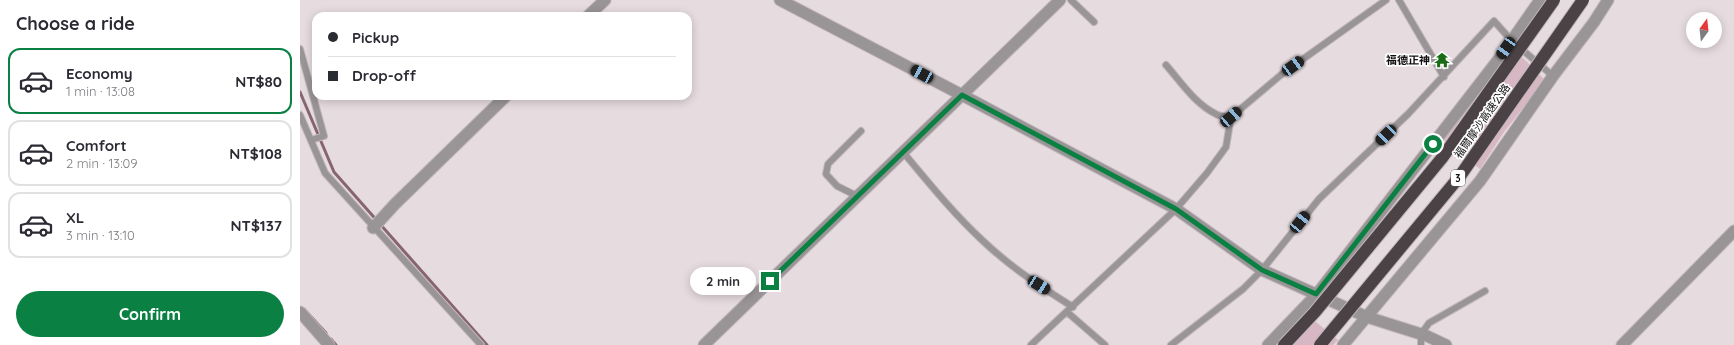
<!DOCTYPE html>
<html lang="en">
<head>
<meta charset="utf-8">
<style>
  body { margin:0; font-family:Quicksand,"Noto Sans TC",sans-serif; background:#f2f2f3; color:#2b2b33; height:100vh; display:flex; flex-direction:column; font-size:15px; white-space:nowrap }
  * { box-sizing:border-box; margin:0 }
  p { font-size:13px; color:#7c7c81 }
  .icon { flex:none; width:22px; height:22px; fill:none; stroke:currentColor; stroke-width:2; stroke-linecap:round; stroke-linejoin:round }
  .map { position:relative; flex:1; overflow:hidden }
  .drawer { display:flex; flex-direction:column; background:#fff; width:300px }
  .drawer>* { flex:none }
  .top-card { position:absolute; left:12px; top:12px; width:380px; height:88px; border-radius:12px; box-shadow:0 2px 10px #0003; display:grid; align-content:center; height:88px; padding:0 16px; background:#fff }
  .needle { width:26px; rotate:15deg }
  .tools { position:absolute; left:1386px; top:12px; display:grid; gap:8px }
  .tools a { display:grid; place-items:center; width:36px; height:36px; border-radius:50%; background:#fff; box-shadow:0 2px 10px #0003; font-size:20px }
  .end { position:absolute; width:18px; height:18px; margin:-9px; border:5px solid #0b8043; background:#fff; box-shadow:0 0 0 2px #fff }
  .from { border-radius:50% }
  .bubble { position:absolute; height:28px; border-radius:14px; background:#fff; box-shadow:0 2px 10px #0003; font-size:13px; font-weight:800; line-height:28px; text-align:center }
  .car { position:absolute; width:12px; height:24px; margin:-12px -6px; border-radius:5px; box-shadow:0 0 3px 1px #0007; background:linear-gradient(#222 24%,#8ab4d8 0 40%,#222 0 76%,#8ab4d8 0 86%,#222 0) }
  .top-card b { display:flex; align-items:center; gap:14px; height:38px; font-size:15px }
  .top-card b+b { border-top:1px solid #e1e1e2 }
  .top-card i { width:10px; height:10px; background:#2b2b33 }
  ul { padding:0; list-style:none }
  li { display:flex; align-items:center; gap:12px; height:66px; margin:0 8px 6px; padding:0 8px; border:2px solid #e1e1e2; border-radius:12px }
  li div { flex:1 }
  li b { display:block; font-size:15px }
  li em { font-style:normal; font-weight:800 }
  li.current { border-color:#0b8043 }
  li>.icon { width:36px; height:36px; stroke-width:1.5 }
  h2 { padding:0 16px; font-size:18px; line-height:48px }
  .primary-button { display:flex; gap:8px; margin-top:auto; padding:8px 16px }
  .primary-button a { flex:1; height:46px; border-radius:24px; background:#0b8043; color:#fff; font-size:16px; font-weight:800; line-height:46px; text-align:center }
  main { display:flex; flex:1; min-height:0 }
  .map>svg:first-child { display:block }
  .green { fill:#d7b7c4 }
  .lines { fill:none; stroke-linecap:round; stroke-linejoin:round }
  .stream { stroke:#866472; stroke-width:3 }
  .service-casing { stroke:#c0b6ba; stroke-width:8 }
  .minor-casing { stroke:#c0b6ba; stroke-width:13 }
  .service { stroke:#999496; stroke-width:6 }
  .minor { stroke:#999496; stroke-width:11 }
  .motorway-bridge-casing { stroke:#c0b6ba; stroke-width:14; stroke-linecap:butt }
  .motorway-bridge { stroke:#4b4245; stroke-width:12 }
  .route { stroke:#0b8043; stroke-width:5 }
  .labels { text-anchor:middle; stroke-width:3.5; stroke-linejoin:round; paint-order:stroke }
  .shield { fill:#fff; stroke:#585657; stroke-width:1 }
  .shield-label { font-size:10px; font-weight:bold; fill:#110e0f }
  .poi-label { font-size:11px; font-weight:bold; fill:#110e0f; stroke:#fff; text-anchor:end }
  .street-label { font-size:11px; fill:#110e0f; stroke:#fff }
</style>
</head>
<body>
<main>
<section class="drawer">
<h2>Choose a ride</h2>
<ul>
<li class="current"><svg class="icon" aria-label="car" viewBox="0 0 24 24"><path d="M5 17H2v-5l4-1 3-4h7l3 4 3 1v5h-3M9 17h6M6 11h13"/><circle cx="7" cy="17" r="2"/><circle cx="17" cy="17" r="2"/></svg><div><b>Economy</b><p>1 min · 13:08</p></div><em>NT$80</em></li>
<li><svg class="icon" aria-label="car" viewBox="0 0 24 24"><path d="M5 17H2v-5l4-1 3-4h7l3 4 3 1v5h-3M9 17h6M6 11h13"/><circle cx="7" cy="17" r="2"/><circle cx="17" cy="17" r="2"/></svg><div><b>Comfort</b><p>2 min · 13:09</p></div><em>NT$108</em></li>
<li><svg class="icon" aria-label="car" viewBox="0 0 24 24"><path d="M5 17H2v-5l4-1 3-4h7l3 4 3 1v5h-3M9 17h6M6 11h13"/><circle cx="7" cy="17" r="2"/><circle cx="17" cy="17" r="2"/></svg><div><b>XL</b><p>3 min · 13:10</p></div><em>NT$137</em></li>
</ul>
<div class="primary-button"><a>Confirm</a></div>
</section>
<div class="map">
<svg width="1434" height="345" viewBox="0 0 1434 345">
  <rect width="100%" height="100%" fill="#e6dbdf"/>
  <path class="green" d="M1212,47L1245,80L1204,132L1180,169L1144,140Z
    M1005,313L1038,340L1033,345H975Z"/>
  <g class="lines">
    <path class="stream" d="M0,92L34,172L187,345
      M4,309L26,333
      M31,339L36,345"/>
    <defs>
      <path id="service" d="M771,0L794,22
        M1099,0L1144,77
        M1219,47L1253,76
        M0,49L24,136L11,140
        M866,65C881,82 895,104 916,114C920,117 927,116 931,117
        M0,115L25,173L181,345
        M603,152C628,182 653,213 682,240C709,266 741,287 773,307
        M557,196L537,186L526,174L528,164L561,131
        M767,312L805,345
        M731,345L876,209L907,173L926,147L931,117L982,74L1086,0
        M871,345L943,289L962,270L1019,199L1108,114L1194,21L1212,41
        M1121,345V334L1129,323L1185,291"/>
      <path id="minor" d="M480,0L662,95L876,209L962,270L1067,317L1127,336L1146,345
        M288,16L305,0
        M73,228L95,204L206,96
        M0,312L29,345
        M404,345L760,0
        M968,345L1017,294L1201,56L1240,0
        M1043,345L1180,181L1253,76L1294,22L1308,0
        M1322,345L1434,231"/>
    </defs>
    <use href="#service" class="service-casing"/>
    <use href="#minor" class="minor-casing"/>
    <use href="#service" class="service"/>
    <use href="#minor" class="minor"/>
    <defs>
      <path id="motorway-bridge" d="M984,345L1015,312L1142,158L1254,0
        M1020,345L1160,176L1283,0"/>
    </defs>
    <use href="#motorway-bridge" class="motorway-bridge-casing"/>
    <use href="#motorway-bridge" class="motorway-bridge"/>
  </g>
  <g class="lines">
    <path class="route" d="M470,281L662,95L876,209L962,270L1016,294L1133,144"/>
  </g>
  <defs>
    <symbol id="temple-bare" viewBox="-9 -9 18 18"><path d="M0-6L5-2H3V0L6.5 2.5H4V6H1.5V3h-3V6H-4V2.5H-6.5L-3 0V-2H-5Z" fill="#186d15" stroke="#fff" stroke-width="2.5" paint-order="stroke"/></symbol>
  </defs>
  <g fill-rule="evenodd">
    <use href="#temple-bare" x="1131" y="49" width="22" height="22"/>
  </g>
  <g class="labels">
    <rect class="shield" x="1151" y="170" width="14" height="16" rx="3"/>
    <g class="shield-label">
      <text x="1158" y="182">3</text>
    </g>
    <g class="poi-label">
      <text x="1130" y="64">福德正神</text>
    </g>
    <g class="street-label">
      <text transform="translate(1182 121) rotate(-55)" y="4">福爾摩沙高速公路</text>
    </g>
  </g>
</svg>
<div class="tools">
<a><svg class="needle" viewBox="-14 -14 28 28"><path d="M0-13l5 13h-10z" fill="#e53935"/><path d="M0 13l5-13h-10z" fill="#7c7c81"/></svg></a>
</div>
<i class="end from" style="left:1133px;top:144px"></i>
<i class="end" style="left:470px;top:281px"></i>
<div class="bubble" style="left:390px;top:267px;width:66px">2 min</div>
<i class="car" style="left:1206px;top:48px;rotate:215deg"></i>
<i class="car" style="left:993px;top:66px;rotate:54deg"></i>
<i class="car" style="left:622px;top:74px;rotate:298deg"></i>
<i class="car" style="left:931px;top:117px;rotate:49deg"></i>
<i class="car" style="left:1086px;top:135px;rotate:226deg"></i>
<i class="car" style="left:1000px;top:222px;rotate:39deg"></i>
<i class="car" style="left:739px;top:285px;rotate:122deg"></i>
<div class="top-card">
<b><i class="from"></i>Pickup</b>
<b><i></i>Drop-off</b>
</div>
</div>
</main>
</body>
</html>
